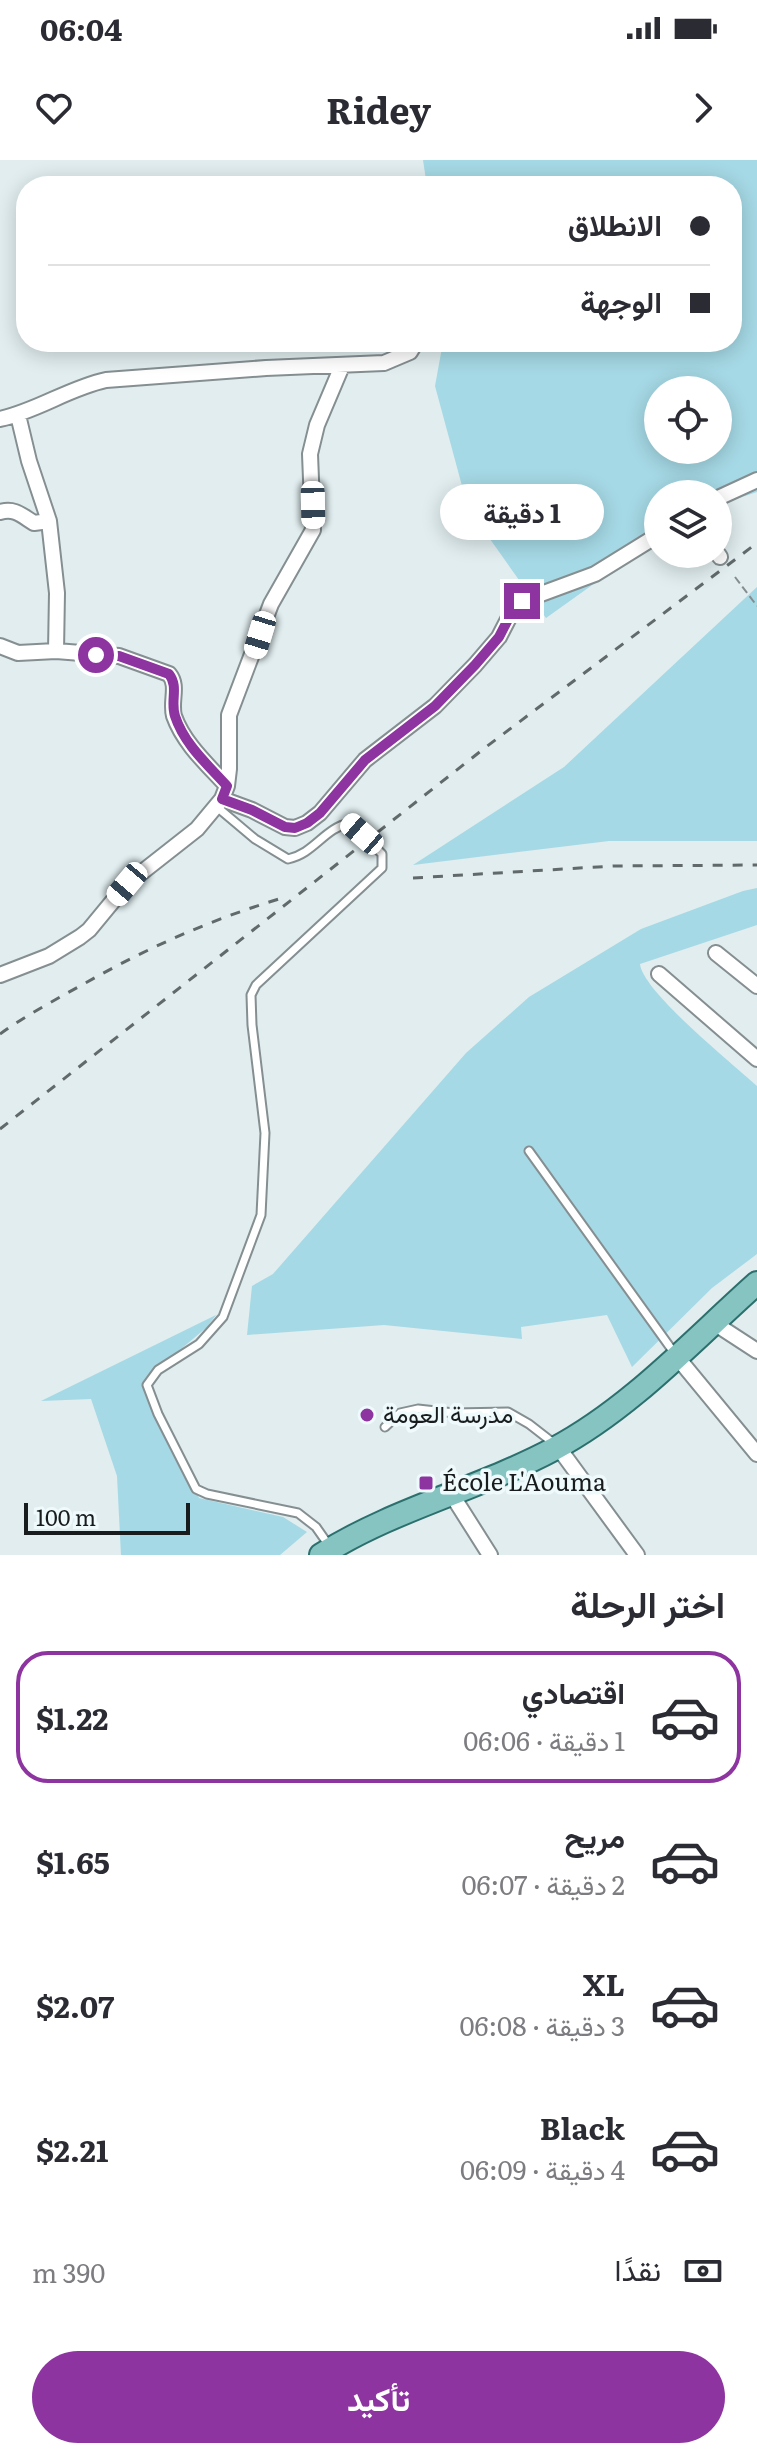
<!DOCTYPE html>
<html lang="ar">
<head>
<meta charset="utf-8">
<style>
  body { margin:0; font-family:Literata,Vazirmatn,serif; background:#f2f2f3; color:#2b2b33; direction:rtl; height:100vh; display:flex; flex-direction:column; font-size:30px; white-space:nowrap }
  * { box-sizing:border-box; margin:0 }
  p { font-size:26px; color:#7c7c81 }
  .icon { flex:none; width:44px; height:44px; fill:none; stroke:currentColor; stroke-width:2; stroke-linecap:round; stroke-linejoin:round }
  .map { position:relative; height:1395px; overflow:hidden; direction:ltr }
  .sheet { display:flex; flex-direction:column; background:#fff; flex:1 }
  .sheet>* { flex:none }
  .top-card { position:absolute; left:16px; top:16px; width:726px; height:176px; border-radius:32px; box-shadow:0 4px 20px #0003; direction:rtl; display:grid; align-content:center; height:176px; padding:0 32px; background:#fff }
  .controls { position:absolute; left:644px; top:216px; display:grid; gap:16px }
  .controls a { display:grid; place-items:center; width:88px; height:88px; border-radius:50%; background:#fff; box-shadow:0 4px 20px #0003; font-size:40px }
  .scale { position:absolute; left:24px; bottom:20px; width:166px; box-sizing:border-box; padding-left:8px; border:4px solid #181c1d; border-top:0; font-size:22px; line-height:28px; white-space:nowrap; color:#181c1d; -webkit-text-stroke:6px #effafd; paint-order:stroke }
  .end { position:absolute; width:36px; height:36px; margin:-18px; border:10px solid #8d34a0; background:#fff; box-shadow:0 0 0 4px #fff }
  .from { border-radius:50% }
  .bubble { position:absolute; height:56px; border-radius:28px; background:#fff; box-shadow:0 4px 20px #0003; font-size:26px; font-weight:700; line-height:56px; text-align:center; direction:rtl }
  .car { position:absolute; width:24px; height:48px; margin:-24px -12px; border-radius:10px; box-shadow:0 0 6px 2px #0007; background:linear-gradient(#fff 24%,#345 0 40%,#fff 0 76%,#345 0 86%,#fff 0) }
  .top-card b { display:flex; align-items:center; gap:28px; height:76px; font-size:30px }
  .top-card b+b { border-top:2px solid #e1e1e2 }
  .top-card i { width:20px; height:20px; background:#2b2b33 }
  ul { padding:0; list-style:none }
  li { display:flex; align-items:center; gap:24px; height:132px; margin:0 16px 12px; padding:0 16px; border:4px solid transparent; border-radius:32px }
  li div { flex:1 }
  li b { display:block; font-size:30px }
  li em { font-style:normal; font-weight:700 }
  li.current { border-color:#8d34a0 }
  li>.icon { width:72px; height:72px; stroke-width:1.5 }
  h2 { padding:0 32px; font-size:36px; line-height:96px }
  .pay { display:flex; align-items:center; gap:20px; height:88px; padding:0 32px; font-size:30px }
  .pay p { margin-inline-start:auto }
  .primary-button { display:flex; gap:16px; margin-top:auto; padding:16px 32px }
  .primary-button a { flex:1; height:92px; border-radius:48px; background:#8d34a0; color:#fff; font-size:32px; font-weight:700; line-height:92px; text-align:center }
  .status { display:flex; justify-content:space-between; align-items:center; height:56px; padding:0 40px; background:#fff; direction:ltr }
  .status svg { height:22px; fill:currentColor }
  header { display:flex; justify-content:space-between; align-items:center; height:104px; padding:0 32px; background:#fff; font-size:36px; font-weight:700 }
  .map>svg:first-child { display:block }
  .green { fill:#a5d9e5; fill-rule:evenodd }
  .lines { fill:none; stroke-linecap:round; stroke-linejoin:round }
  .lane-casing { stroke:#858f92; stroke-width:11 }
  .street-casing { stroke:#858f92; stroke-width:18 }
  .primary-casing { stroke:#2c706e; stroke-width:26 }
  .path { stroke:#858d8f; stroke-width:2; stroke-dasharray:8 4; stroke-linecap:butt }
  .lane { stroke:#fff; stroke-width:7 }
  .street { stroke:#fff; stroke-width:14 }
  .primary { stroke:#86c4c2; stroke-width:22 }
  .rail { stroke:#62696a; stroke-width:3; stroke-dasharray:10 10; stroke-linecap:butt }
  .route { stroke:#8d34a0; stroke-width:10 }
  .poi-dot { fill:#8d34a0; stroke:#effafd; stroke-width:3 }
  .labels { text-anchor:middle; stroke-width:7; stroke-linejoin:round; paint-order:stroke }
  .poi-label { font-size:24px; fill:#181c1d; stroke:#effafd; text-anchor:start }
</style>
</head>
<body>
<div class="status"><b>06:04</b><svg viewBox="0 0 49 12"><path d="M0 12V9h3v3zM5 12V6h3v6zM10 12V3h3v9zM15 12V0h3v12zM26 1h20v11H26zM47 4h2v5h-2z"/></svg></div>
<header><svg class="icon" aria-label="forward" viewBox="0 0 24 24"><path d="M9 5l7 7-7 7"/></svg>Ridey<svg class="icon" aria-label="heart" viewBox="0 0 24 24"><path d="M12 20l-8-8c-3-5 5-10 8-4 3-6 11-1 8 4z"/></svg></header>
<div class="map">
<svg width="757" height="1395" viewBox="0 0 757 1395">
  <rect width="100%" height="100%" fill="#e1edef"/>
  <path class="green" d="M423,0H757V332L718,345V334H658V378L546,458L468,348L435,226L443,182H732V26H424L426,20ZM658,230H718V290H658Z
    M757,427V681H609L413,705L564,607Z
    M757,728V765L640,804C643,832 733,904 757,926V1094L712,1128L632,1207L607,1155L521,1167L522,1179L384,1165L247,1175L252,1126L273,1114L466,893L529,837L641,769L743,731Z
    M216,1155L207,1167L148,1217L199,1338L283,1357L307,1372L280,1395H121L117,1316L91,1239L41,1241Z"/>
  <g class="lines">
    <defs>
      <path id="lane" d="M217,647L255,679L288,699C315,693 324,668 350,663L362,674
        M529,991L675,1194
        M385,1267L400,1253L418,1249L454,1253L508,1252L529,1264L556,1285
        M330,1387L316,1367L298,1353L207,1334L196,1329L158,1254L147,1225L158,1210L199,1184L223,1157L261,1055L265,973L252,865L251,835L256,825L382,708V694L378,690"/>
      <path id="street" d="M0,259C37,251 69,228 106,220L266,208L384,203L410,192L416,182
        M718,338L757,320
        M0,352C15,348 21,355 34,363L49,361L29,301L18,255
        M49,361L57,433L56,491L119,496L169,514C179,526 170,541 174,556C184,584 208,605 227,626
        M718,394L720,397
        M0,486L18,493L56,491
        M222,639L252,650L285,667L295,668L307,663L320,653L365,600L435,546L475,505L499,477L515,446L522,441L595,414L658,375
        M716,793L757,826
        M659,814L757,899
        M0,815L49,796L80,777L89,770L127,724L197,669L222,639L227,626L229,609V555L271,444L313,370L310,294L317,265L342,206
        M714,1163L757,1191
        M677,1197L757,1294
        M558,1287L637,1395
        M452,1335L490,1395"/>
      <path id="primary" d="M321,1395C393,1349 479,1329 554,1289C631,1248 693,1180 757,1123"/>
    </defs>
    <use href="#lane" class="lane-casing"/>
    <use href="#street" class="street-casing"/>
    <use href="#primary" class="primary-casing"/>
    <path class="path" d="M735,417L757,446"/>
    <use href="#lane" class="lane"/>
    <use href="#street" class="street"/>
    <use href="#primary" class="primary"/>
    <path class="rail" d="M413,718L614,706L757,705
      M0,874C25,856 53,841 80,826C145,789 207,761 279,739
      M0,969L486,587L757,383"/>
  </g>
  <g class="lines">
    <path class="route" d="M96,495L119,496L169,514C179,527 170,541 175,556C184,584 208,605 227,626L222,639L252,650L285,667L295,668L307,663L320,653L365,600L435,546L475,505L499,477L515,446L522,441"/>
  </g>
  <g class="poi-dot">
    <circle cx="367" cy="1255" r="8"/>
    <rect x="418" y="1315" width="16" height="16" rx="4"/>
  </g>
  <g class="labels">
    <g class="poi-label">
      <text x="383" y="1263">مدرسة العومة</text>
      <text x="442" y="1331">École L'Aouma</text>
    </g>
  </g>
</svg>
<div class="controls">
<a><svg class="icon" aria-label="locate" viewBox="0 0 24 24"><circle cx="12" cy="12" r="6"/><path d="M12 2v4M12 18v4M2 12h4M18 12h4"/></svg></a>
<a><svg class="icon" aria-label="layers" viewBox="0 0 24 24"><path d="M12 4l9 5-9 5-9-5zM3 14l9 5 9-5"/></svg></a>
</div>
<div class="scale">100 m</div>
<i class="end from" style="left:96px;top:495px"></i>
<i class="end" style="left:522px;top:441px"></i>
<div class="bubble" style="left:440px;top:324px;width:164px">1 دقيقة</div>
<i class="car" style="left:313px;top:345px;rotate:179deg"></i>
<i class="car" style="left:260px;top:475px;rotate:197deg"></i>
<i class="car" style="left:362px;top:674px;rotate:311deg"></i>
<i class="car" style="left:127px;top:724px;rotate:220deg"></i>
<div class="top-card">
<b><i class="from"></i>الانطلاق</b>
<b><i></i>الوجهة</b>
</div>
</div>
<section class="sheet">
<h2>اختر الرحلة</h2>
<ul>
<li class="current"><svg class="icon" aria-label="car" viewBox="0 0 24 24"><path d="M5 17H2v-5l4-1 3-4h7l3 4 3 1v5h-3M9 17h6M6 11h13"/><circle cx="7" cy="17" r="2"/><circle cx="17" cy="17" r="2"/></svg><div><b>اقتصادي</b><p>1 دقيقة · 06:06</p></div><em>$1.22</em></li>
<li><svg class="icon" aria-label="car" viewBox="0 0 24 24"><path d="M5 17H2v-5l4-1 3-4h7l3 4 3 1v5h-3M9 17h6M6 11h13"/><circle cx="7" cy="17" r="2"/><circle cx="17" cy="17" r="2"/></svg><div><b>مريح</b><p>2 دقيقة · 06:07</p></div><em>$1.65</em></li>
<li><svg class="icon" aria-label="car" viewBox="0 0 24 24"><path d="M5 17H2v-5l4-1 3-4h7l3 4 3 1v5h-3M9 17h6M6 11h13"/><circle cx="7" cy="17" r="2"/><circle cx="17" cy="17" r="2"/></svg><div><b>XL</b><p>3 دقيقة · 06:08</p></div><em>$2.07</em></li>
<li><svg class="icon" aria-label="car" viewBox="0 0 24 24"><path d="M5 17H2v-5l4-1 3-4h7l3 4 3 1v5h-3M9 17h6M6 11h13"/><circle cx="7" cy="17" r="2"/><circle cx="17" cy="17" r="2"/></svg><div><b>Black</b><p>4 دقيقة · 06:09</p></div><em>$2.21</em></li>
</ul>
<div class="pay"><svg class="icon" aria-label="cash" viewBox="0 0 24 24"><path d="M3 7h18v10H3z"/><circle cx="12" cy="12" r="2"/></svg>نقدًا<p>390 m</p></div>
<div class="primary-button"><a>تأكيد</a></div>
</section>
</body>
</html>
